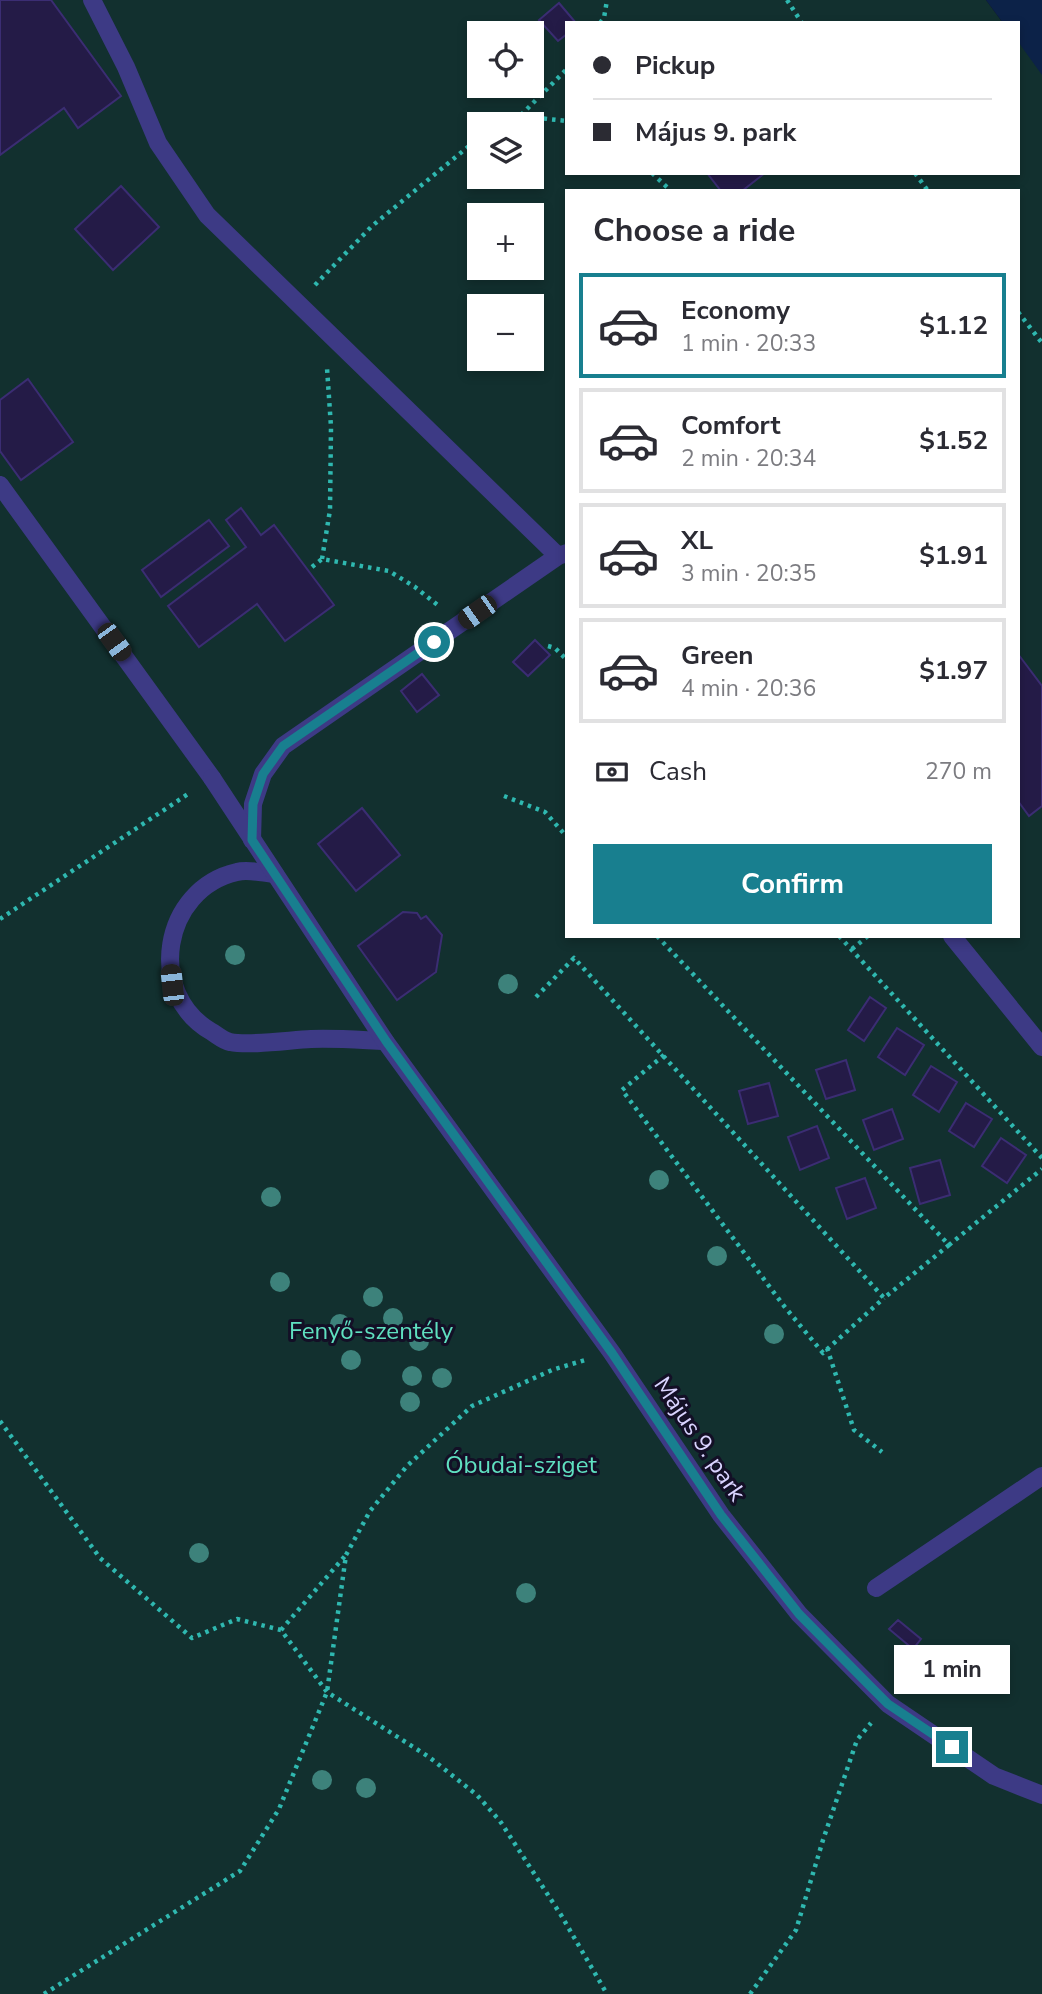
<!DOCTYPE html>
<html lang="en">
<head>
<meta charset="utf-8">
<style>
  body { margin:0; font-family:"Nunito Sans",sans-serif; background:#f7f7f7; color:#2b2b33; height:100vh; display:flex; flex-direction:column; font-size:26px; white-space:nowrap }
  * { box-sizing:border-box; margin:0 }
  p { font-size:23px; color:#7c7c81 }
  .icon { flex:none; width:38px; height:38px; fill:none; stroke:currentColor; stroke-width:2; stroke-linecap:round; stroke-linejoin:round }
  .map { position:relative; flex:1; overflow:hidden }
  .side { position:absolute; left:565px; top:189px; width:455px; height:749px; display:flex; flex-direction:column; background:#fff; border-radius:0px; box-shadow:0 4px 10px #0003 }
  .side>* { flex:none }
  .banner { position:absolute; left:565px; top:21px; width:455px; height:154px; border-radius:0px; box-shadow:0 4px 10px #0003; display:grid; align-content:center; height:154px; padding:0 28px; background:#fff }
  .tools { position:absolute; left:467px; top:21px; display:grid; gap:14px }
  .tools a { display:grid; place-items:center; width:77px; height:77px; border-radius:0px; background:#fff; box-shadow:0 4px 10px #0003; font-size:35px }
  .end { position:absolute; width:32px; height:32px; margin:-16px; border:9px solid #187f8f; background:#fff; box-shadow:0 0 0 4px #fff }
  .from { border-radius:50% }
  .bubble { position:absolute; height:49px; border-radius:0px; background:#fff; box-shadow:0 4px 10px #0003; font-size:23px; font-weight:700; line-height:49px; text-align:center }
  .car { position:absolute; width:21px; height:42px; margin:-21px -10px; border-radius:9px; box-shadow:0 0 5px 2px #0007; background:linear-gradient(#222 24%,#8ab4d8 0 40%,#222 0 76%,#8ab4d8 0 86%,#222 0) }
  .banner b { display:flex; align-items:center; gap:24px; height:66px; font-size:26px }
  .banner b+b { border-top:2px solid #e1e1e2 }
  .banner i { width:18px; height:18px; background:#2b2b33 }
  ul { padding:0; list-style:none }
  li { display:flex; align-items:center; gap:21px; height:105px; margin:0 14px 10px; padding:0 14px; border:4px solid #e1e1e2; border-radius:0px }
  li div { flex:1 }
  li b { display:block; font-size:26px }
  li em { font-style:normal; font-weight:700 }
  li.selected { border-color:#187f8f }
  li>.icon { width:63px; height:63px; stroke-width:1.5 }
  h2 { padding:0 28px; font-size:32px; line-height:84px }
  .pay { display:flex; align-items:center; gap:18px; height:77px; padding:0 28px; font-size:26px }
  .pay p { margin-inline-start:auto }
  .cta { display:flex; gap:14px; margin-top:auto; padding:14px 28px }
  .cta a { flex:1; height:80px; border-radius:0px; background:#187f8f; color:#fff; font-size:28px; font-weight:700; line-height:80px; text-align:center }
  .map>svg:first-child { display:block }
  .green { fill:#12302f; fill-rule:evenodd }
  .water { fill:#0c2248 }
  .building { fill:#241b47; stroke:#3b2d73; stroke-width:2 }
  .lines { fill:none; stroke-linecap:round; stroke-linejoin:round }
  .path { stroke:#2fb8b0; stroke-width:4.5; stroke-dasharray:3.5 5; stroke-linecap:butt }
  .service { stroke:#3d3a85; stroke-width:18 }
  .minor { stroke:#3d3a85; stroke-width:18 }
  .tree { fill:#3d827b }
  .route { stroke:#187f8f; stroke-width:9 }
  .labels { text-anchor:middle; stroke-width:6; stroke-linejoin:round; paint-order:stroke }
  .park-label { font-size:24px; fill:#5fe0c0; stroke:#130f26 }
  .street-label { font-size:24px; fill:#d9d4ff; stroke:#130f26 }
</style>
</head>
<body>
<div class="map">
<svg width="1042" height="1994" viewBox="0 0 1042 1994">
  <rect width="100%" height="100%" fill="#130f26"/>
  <path class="green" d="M0,0H986L1003,23H567V173H1018L1019,39L1042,59V1994H0ZM480,33H532V86H480ZM480,124H532V177H480ZM567,191H1018V936H567ZM480,215H532V268H480ZM480,306H532V359H480Z"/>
  <path class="water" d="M986,0H1042V75L1019,43L1018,23H1003Z"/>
  <path class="building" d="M0,0H51L121,96L78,128L64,108L0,155Z
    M559,3L576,23H567V34L558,41L539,20Z
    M487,86H508L494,96Z
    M707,173H765L742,191H721Z
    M121,186L159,227L113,270L75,229Z
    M28,379L73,442L21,480L0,451V400Z
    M241,508L261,535L274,525L334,605L285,641L257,604L199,647L168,606L246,547L226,520Z
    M209,520L229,546L161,597L142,570Z
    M535,640L550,655L528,676L513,662Z
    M1018,654L1042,686V806L1029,816L1018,801Z
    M422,674L439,695L417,712L401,691Z
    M362,808L400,855L356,891L318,844Z
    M403,912L417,913L421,919L426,916L442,935L436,972L397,1000L358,946Z
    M870,997L886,1008L864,1041L848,1030Z
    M897,1028L924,1045L905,1075L878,1057Z
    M846,1060L855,1090L826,1099L816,1070Z
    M931,1066L957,1082L939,1112L913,1095Z
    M769,1083L778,1116L748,1124L739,1091Z
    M966,1103L992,1119L974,1147L949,1131Z
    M892,1109L903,1139L874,1150L863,1120Z
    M817,1126L829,1158L800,1170L788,1137Z
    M1001,1138L1026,1155L1007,1183L982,1166Z
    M940,1160L950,1195L920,1204L910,1168Z
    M865,1178L876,1208L847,1219L836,1188Z
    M898,1620L921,1639L913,1649L889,1629Z"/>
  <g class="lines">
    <path class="path" d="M787,0L802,23
      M600,23L604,18L607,0
      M521,115L567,69
      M503,124L520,116L567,121
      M652,173L671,191
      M915,173L928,191
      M315,285L372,226L480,137
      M1018,312L1042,343
      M322,559L330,510L331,427L327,368
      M312,567L322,559L389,571L415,587L440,607
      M548,646L555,648L567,660
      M504,796L545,812L567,837
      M0,919L191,792
      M657,936L949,1245L1042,1169
      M839,936L1042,1158
      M852,949L868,936
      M536,997L574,958L884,1298L949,1245
      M664,1055L622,1090L784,1306L823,1353L884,1298
      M827,1348L854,1430L882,1452
      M0,1421L100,1558L192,1638L237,1619L281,1630L327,1692L429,1757L477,1795L500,1821L561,1915L607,1994
      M281,1630L345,1556
      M44,1994L240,1871L279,1809L327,1692L346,1555L370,1511L407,1466L472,1406L552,1370L585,1360
      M750,1994L796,1930L823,1840L857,1740L871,1723"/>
    <path class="service" d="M92,0L126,67L158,143L207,215L558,556
      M0,485L212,778
      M252,840L253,804L263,774L283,746L558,556L567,553
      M275,874C263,873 248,869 237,872C162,889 145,994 212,1032C217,1035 224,1041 230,1042C250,1046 290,1040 311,1039C335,1038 361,1040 385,1041
      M952,936L1042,1047
      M876,1588L1042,1476"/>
    <path class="minor" d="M212,778L385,1041L612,1353L721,1515L799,1614L888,1704L994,1776L1042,1795"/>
  </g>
  <g class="tree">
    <circle cx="235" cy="955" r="10"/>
    <circle cx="508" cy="984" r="10"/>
    <circle cx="659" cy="1180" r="10"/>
    <circle cx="271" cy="1197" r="10"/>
    <circle cx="717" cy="1256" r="10"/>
    <circle cx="280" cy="1282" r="10"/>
    <circle cx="373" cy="1297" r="10"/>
    <circle cx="393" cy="1318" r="10"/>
    <circle cx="340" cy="1324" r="10"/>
    <circle cx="774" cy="1334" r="10"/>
    <circle cx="419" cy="1341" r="10"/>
    <circle cx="351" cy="1360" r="10"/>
    <circle cx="412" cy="1376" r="10"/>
    <circle cx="442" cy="1378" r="10"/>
    <circle cx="410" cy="1402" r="10"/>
    <circle cx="199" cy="1553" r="10"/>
    <circle cx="526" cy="1593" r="10"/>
    <circle cx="322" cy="1780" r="10"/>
    <circle cx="366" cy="1788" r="10"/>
  </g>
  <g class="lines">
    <path class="route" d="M434,642L283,746L263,774L253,804L252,840L386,1041L612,1353L721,1515L799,1614L870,1686L888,1704L952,1747"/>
  </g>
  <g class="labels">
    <g class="park-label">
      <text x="371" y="1339">Fenyő-szentély</text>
      <text x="521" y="1473">Óbudai-sziget</text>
    </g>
    <g class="street-label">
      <text transform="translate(700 1439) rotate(56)" y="8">Május 9. park</text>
    </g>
  </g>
</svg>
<div class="tools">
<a><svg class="icon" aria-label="locate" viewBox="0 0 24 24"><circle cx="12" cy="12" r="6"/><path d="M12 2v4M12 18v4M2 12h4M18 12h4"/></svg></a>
<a><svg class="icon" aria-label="layers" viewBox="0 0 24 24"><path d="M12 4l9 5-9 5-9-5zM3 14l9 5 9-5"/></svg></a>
<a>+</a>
<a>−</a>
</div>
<i class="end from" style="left:434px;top:642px"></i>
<i class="end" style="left:952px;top:1747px"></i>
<div class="bubble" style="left:894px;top:1645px;width:116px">1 min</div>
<i class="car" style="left:477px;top:612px;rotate:235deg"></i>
<i class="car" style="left:114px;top:642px;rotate:144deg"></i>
<i class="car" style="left:172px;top:985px;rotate:354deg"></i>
<div class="banner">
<b><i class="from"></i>Pickup</b>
<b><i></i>Május 9. park</b>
</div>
<section class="side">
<h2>Choose a ride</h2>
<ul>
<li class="selected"><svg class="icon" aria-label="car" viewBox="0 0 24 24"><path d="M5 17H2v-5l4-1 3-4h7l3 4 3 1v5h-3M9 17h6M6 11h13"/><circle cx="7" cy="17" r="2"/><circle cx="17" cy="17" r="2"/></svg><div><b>Economy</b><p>1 min · 20:33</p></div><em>$1.12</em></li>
<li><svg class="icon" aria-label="car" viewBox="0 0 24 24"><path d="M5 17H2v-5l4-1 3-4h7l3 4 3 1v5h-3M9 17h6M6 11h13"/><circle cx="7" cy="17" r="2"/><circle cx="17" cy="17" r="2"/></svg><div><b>Comfort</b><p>2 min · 20:34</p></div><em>$1.52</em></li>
<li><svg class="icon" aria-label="car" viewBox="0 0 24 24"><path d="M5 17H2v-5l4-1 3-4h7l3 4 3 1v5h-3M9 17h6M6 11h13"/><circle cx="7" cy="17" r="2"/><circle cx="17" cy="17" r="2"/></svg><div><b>XL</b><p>3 min · 20:35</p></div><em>$1.91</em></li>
<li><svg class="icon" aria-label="car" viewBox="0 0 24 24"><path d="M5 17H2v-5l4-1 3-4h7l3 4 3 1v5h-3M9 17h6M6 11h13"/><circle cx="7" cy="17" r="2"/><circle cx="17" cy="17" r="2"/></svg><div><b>Green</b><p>4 min · 20:36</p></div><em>$1.97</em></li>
</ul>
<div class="pay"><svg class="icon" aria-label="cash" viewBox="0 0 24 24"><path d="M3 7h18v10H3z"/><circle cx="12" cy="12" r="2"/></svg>Cash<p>270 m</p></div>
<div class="cta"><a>Confirm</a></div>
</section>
</div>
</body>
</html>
